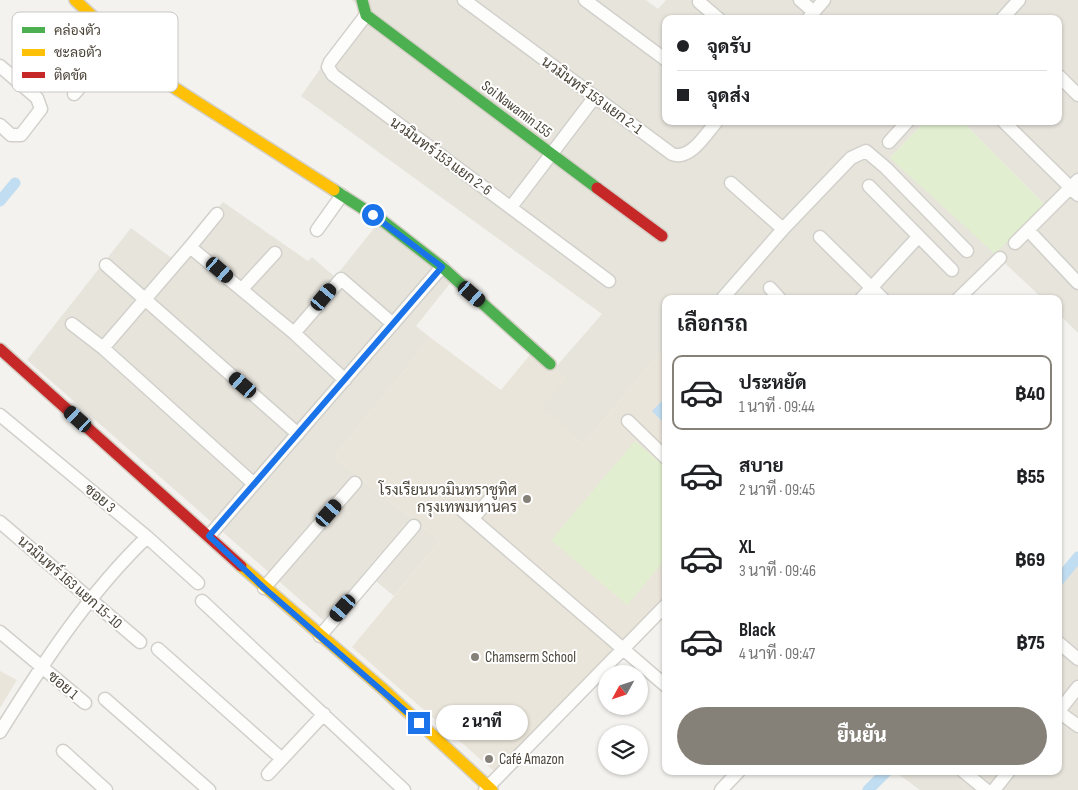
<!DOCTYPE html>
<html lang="th">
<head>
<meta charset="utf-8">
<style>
  body { margin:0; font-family:"Sofia Sans Condensed",Sarabun,sans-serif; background:#f2f2f2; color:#202124; height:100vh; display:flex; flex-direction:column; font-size:19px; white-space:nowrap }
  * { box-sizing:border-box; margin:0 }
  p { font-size:16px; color:#757577 }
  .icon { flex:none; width:28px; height:28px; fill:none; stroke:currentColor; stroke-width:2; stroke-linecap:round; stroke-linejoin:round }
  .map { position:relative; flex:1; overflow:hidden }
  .drawer { position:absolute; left:662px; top:295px; width:400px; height:480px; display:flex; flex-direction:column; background:#fff; border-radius:10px; box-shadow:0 1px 4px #0004 }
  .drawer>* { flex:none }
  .banner { position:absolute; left:662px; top:15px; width:400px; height:110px; border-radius:10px; box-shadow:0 1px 4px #0004; display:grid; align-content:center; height:110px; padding:0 15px; background:#fff }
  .needle { width:32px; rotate:230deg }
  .buttons { position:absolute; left:598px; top:665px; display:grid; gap:10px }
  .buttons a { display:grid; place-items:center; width:50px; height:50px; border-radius:50%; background:#fff; box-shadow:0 1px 4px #0004; font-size:25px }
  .end { position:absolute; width:22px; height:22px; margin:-11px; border:6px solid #1a73e8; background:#fff; box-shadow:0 0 0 2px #fff }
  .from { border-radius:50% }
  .bubble { position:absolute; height:35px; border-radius:18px; background:#fff; box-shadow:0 1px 4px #0004; font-size:16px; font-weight:800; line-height:35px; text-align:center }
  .car { position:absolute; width:15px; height:30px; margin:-15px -8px; border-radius:6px; box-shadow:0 0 4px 1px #0007; background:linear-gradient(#222 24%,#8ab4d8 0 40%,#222 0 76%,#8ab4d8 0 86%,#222 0) }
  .banner b { display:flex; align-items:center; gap:18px; height:48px; font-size:19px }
  .banner b+b { border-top:1px solid #e0e0e0 }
  .banner i { width:12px; height:12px; background:#202124 }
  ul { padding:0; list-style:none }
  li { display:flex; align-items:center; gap:15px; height:75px; margin:0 10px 8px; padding:0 5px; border:2px solid transparent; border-radius:10px }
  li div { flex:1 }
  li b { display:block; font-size:19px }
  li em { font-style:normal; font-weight:800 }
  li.current { border-color:#868178 }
  li>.icon { width:45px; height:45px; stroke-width:1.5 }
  h2 { padding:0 15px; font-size:22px; line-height:60px }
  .primary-button { display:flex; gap:10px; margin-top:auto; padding:10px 15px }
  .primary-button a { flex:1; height:58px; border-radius:30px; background:#868178; color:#fff; font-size:20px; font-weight:800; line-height:58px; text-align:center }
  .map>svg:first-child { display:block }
  .residential { fill:#e7e4dc; fill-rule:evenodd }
  .education { fill:#eae5da }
  .green { fill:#e1eecf }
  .water { fill:#c0ddf1 }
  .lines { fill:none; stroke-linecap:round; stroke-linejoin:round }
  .canal { stroke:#c0ddf1; stroke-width:11 }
  .street-casing { stroke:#d2d0cb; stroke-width:15 }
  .fast-casing { stroke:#d3cfc5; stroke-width:14 }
  .slow-casing { stroke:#d3cfc5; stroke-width:14 }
  .jam-casing { stroke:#d3cfc5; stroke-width:14 }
  .street { stroke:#fdfdfc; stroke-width:12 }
  .fast { stroke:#4caf50; stroke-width:11 }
  .slow { stroke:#ffc107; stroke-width:11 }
  .jam { stroke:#c62828; stroke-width:11 }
  .route { stroke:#1a73e8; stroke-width:6 }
  .poi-dot { fill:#868178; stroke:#fff; stroke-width:2 }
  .labels { text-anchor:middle; stroke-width:4; stroke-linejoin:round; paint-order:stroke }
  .street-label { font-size:15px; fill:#4b4439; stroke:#fff }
  .poi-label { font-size:15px; fill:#4b4439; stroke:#fff; text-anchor:start }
  .key { fill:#fff; stroke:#c9c7c4; stroke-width:1 }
  .key-label { font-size:14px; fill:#4b4439 }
</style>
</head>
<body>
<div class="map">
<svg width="1078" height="790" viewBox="0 0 1078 790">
  <rect width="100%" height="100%" fill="#f4f2ee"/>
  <path class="residential" d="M351,0H646L658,9L666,0H1078V333L1059,314V299H1043L995,254L949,299H666V346L583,445L540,408L565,378L554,369L602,314L301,96L358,15V5ZM666,19H1059V121H962L1044,204L890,158L925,121H666Z
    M223,202L308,261L312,257L335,277L379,222L452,281L416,326L431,338L334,457L440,541L394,596L372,578L331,627L27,360L131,228L173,259Z
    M1078,563V790H920L894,771H1059V586Z"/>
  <path class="education" d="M431,338L501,390L533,351L565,378L541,408L583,445L666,346V596L495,772L352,647L440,541L334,457Z
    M0,671L17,680L0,708Z"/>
  <path class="green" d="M925,121H962L1044,204L995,254L890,158Z
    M635,441L666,468V559L627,605L551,540Z"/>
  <path class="water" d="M666,397V425L652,411Z"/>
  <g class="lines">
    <path class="canal" d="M0,201L15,183
      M1059,580L1078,557
      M868,790L887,771"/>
    <defs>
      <path id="street" d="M464,0L672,154C690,161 706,134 717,121
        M585,0L666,60
        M800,0L814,12
        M699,2L719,19
        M366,15L330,62L328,67L333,75L609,281
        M808,19L824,0
        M1002,19L1019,0
        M0,66L37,98L41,109L21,135H11L0,125
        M1059,76L1078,95
        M74,94L117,44
        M1003,121L1078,195
        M889,142L908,121
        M731,183L783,229
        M869,186L952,270
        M511,207L594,98
        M217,214L190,247L294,333L345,380
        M317,230L342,195
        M1028,230L1078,283
        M820,237L883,299
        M1015,243L1078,180
        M106,265L298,434
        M770,288L780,299
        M242,289L275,253
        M722,299L783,229L851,158L866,151L886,168L967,251
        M861,299L918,237
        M958,299L1000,258
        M72,324L103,348L254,484
        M294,333L341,279L393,324
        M103,348L190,247
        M0,415L147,537L198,583
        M628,421L666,458
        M463,511L666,686
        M473,518L493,496
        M0,522L140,642
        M209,536L442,267
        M264,588L355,483
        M202,601L404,790
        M0,632L85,703
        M320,636L414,526
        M1059,643L1078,659
        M158,649L282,759
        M105,699L209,790
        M1059,711L1078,687
        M1059,712L1078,726
        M0,732C43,663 88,594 147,537
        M63,751L106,790
        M963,771L986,790
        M268,774L324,714
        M485,790L666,605
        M721,790L739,771
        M994,790L1009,771"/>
      <path id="fast" d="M362,0L366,15L597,188
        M334,190L384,222L442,267L550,364"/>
      <path id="slow" d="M75,0L112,34L117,44L142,67L334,190
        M241,566L384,690L492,790"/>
      <path id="jam" d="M597,188L662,236
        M0,349L241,566"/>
    </defs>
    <use href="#street" class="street-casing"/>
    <use href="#fast" class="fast-casing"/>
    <use href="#slow" class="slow-casing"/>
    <use href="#jam" class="jam-casing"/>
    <use href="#street" class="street"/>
    <use href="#fast" class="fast"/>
    <use href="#slow" class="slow"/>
    <use href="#jam" class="jam"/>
  </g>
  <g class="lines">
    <path class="route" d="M373,215L442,267L209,536L264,588L419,723"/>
  </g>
  <g class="poi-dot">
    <circle cx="527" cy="499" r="5"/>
    <circle cx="475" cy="657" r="5"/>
    <circle cx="489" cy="759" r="5"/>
  </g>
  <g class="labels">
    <g class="street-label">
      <text transform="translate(592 95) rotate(36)" y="5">นวมินทร์ 153 แยก 2-1</text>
      <text transform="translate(517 109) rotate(37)" y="5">Soi Nawamin 155</text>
      <text transform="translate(441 156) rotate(36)" y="5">นวมินทร์ 153 แยก 2-6</text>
      <text transform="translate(100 498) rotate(40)" y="5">ซอย 3</text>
      <text transform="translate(70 582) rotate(41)" y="5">นวมินทร์ 163 แยก 15-10</text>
      <text transform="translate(63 685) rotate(40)" y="5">ซอย 1</text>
    </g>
    <g class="poi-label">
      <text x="517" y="495" text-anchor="end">โรงเรียนนวมินทราชูทิศ<tspan x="517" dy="17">กรุงเทพมหานคร</tspan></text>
      <text x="485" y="662">Chamserm School</text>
      <text x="499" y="764">Café Amazon</text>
    </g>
  </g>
  <rect x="12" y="12" width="166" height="80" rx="8" class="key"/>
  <rect x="22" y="27" width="23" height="6" fill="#4caf50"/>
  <rect x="22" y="49" width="23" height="7" fill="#ffc107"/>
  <rect x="22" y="72" width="23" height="6" fill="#c62828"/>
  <g class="key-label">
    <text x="54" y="35">คล่องตัว</text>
    <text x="54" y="57">ชะลอตัว</text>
    <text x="54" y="80">ติดขัด</text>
  </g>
</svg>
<div class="buttons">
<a><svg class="needle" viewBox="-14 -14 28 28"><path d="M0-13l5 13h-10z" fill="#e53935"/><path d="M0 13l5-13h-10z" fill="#757577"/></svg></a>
<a><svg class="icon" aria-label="layers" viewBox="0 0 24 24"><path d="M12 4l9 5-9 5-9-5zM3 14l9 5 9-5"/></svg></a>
</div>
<i class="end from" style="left:373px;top:215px"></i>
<i class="end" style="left:419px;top:723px"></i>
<div class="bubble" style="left:436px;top:705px;width:92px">2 นาที</div>
<i class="car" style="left:220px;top:270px;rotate:131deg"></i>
<i class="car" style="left:472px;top:294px;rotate:131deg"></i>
<i class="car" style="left:324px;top:297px;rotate:40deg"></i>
<i class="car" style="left:243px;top:385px;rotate:311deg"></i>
<i class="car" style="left:78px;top:419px;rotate:312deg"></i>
<i class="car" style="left:329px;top:513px;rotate:41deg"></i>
<i class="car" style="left:343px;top:608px;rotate:221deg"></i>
<div class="banner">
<b><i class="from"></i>จุดรับ</b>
<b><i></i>จุดส่ง</b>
</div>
<section class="drawer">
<h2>เลือกรถ</h2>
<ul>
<li class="current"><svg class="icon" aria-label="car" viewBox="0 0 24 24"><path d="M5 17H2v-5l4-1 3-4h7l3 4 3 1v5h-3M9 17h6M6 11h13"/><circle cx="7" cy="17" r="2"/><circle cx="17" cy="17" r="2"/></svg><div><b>ประหยัด</b><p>1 นาที · 09:44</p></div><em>฿40</em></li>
<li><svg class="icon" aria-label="car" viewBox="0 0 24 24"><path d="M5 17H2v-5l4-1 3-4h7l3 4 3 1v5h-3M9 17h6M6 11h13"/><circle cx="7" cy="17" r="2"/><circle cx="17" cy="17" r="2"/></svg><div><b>สบาย</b><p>2 นาที · 09:45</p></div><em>฿55</em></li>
<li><svg class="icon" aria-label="car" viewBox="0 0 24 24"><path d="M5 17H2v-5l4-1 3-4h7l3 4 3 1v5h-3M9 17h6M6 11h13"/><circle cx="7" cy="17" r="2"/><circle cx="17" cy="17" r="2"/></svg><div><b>XL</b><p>3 นาที · 09:46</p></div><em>฿69</em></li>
<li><svg class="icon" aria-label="car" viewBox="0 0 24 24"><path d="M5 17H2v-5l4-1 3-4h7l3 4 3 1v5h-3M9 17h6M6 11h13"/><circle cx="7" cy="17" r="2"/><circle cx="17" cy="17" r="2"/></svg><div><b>Black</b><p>4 นาที · 09:47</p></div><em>฿75</em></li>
</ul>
<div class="primary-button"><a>ยืนยัน</a></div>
</section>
</div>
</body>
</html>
